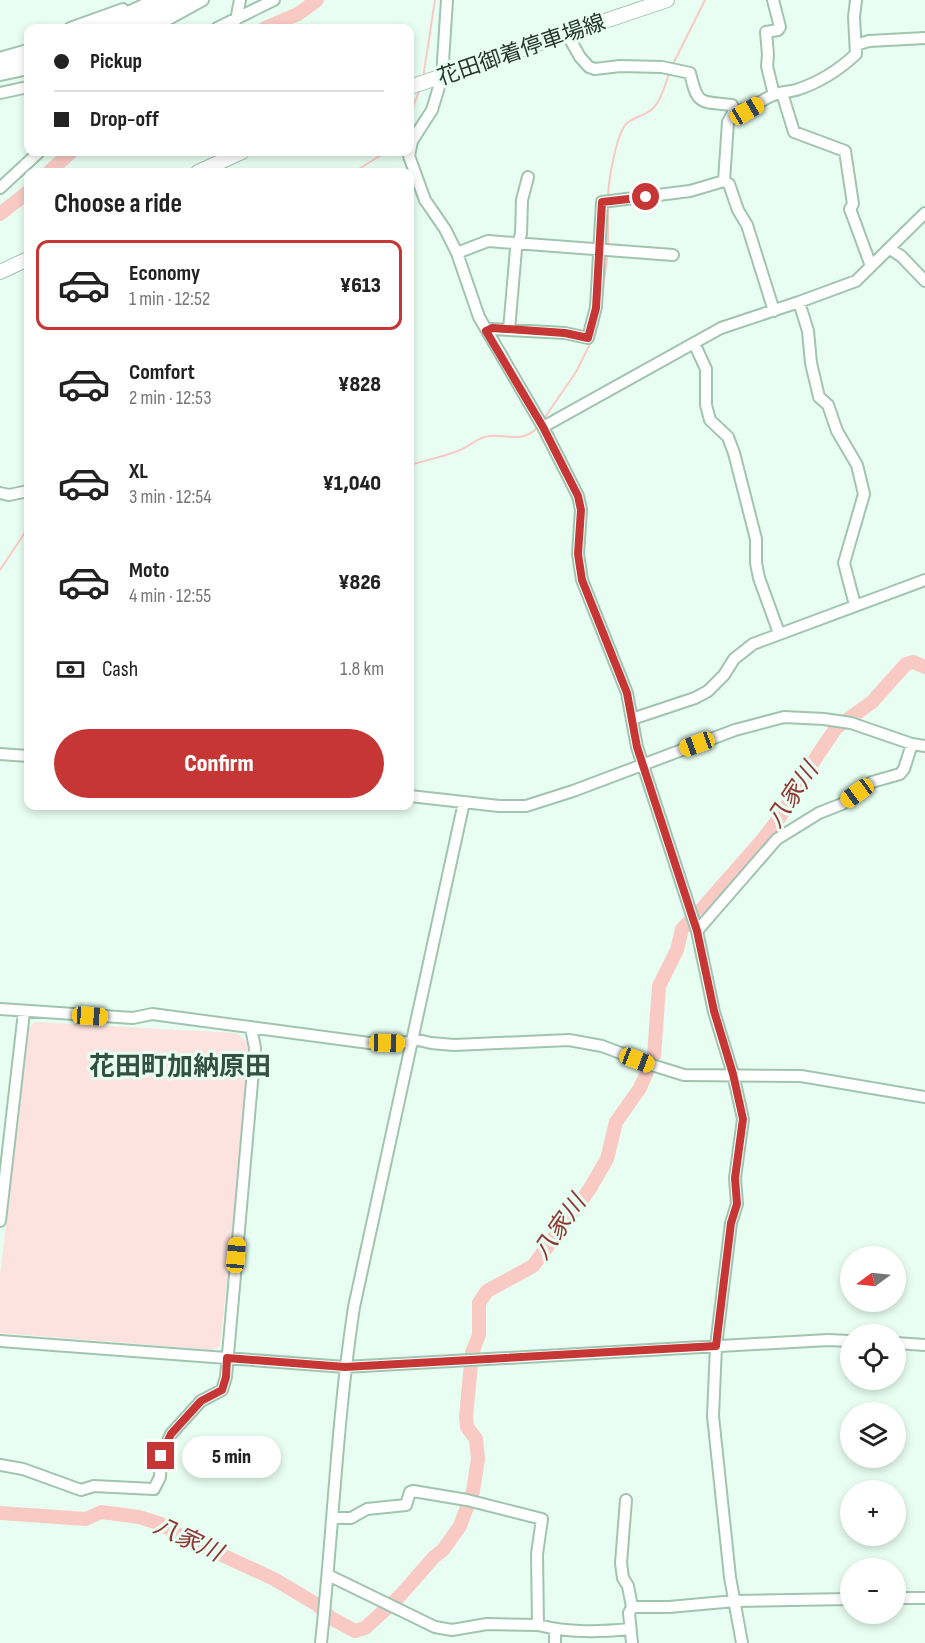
<!DOCTYPE html>
<html lang="en">
<head>
<meta charset="utf-8">
<style>
  body { margin:0; font-family:"Sofia Sans Condensed","Noto Sans JP",sans-serif; background:#f2f2f2; color:#222; height:100vh; display:flex; flex-direction:column; font-size:22px; white-space:nowrap }
  * { box-sizing:border-box; margin:0 }
  p { font-size:20px; color:#767676 }
  .icon { flex:none; width:33px; height:33px; fill:none; stroke:currentColor; stroke-width:2; stroke-linecap:round; stroke-linejoin:round }
  .map { position:relative; flex:1; overflow:hidden }
  .drawer { position:absolute; left:24px; top:168px; width:390px; height:642px; display:flex; flex-direction:column; background:#fff; border-radius:12px; box-shadow:0 3px 9px #0003 }
  .drawer>* { flex:none }
  .banner { position:absolute; left:24px; top:24px; width:390px; height:132px; border-radius:12px; box-shadow:0 3px 9px #0003; display:grid; align-content:center; height:132px; padding:0 30px; background:#fff }
  .needle { width:39px; rotate:255deg }
  .tools { position:absolute; left:840px; top:1246px; display:grid; gap:12px }
  .tools a { display:grid; place-items:center; width:66px; height:66px; border-radius:50%; background:#fff; box-shadow:0 3px 9px #0003; font-size:30px }
  .end { position:absolute; width:27px; height:27px; margin:-14px; border:8px solid #c53634; background:#fff; box-shadow:0 0 0 3px #fff }
  .from { border-radius:50% }
  .bubble { position:absolute; height:42px; border-radius:21px; background:#fff; box-shadow:0 3px 9px #0003; font-size:20px; font-weight:800; line-height:42px; text-align:center }
  .car { position:absolute; width:18px; height:36px; margin:-18px -9px; border-radius:8px; box-shadow:0 0 4px 2px #0007; background:linear-gradient(#f5c518 24%,#345 0 40%,#f5c518 0 76%,#345 0 86%,#f5c518 0) }
  .banner b { display:flex; align-items:center; gap:21px; height:57px; font-size:22px }
  .banner b+b { border-top:2px solid #e0e0e0 }
  .banner i { width:15px; height:15px; background:#222 }
  ul { padding:0; list-style:none }
  li { display:flex; align-items:center; gap:18px; height:90px; margin:0 12px 9px; padding:0 18px; border:3px solid transparent; border-radius:12px }
  li div { flex:1 }
  li b { display:block; font-size:22px }
  li em { font-style:normal; font-weight:800 }
  li.on { border-color:#c53634 }
  li>.icon { width:54px; height:54px; stroke-width:1.5 }
  h2 { padding:0 30px; font-size:27px; line-height:72px }
  .pay { display:flex; align-items:center; gap:15px; height:66px; padding:0 30px; font-size:22px }
  .pay p { margin-inline-start:auto }
  .action { display:flex; gap:12px; margin-top:auto; padding:12px 30px }
  .action a { flex:1; height:69px; border-radius:36px; background:#c53634; color:#fff; font-size:24px; font-weight:800; line-height:69px; text-align:center }
  .map>svg:first-child { display:block }
  .green { fill:#fde3e0 }
  .lines { fill:none; stroke-linecap:round; stroke-linejoin:round }
  .stream { stroke:#f9c9c3; stroke-width:2 }
  .river { stroke:#f9c9c3; stroke-width:14 }
  .minor-casing { stroke:#a1c4b1; stroke-width:14 }
  .major-casing { stroke:#a1c4b1; stroke-width:16 }
  .highway-casing { stroke:#a1c4b1; stroke-width:20 }
  .minor { stroke:#fff; stroke-width:10 }
  .major { stroke:#fff; stroke-width:14 }
  .highway { stroke:#fff; stroke-width:16 }
  .route { stroke:#c53634; stroke-width:8 }
  .labels { text-anchor:middle; stroke-width:6; stroke-linejoin:round; paint-order:stroke }
  .street-label { font-size:22px; fill:#28362f; stroke:#e8fef2 }
  .water-label { font-size:24px; font-style:italic; fill:#903631; stroke:#e8fef2 }
  .quarter-label { font-size:26px; font-weight:bold; fill:#325141; stroke:#e8fef2 }
</style>
</head>
<body>
<div class="map">
<svg width="925" height="1643" viewBox="0 0 925 1643">
  <rect width="100%" height="100%" fill="#e8fef2"/>
  <path class="green" d="M35,1022L237,1033L248,1043L238,1180L220,1346L214,1350L0,1333V1275L29,1028Z"/>
  <g class="lines">
    <path class="stream" d="M672,66L705,0
      M423,78L435,0
      M410,114L420,89
      M354,172L386,152
      M608,199C608,183 616,133 627,123C633,118 642,116 648,112C661,105 665,84 670,71
      M608,205V247
      M601,303L608,252
      M595,333L600,312
      M543,420L576,372L593,338
      M410,465C426,460 444,457 460,450C470,446 478,437 489,436C509,434 522,444 538,427
      M0,570L28,528"/>
    <path class="river" d="M265,28L298,14L317,0
      M49,172L71,152
      M0,214L28,192
      M0,1513L86,1519L101,1512L139,1517L161,1524L183,1537L274,1579L316,1604L331,1618L355,1631L365,1628L398,1598L434,1557L443,1550L460,1526L473,1491L478,1459L476,1439L467,1427L466,1417L472,1353L479,1335V1303L487,1291L533,1266L589,1190L607,1159L616,1122L640,1088L654,1056L659,986L677,950L682,929L699,912L763,839L780,817L817,756L836,728L872,702L906,664L913,662L925,667"/>
    <defs>
      <path id="minor" d="M447,0L442,77L432,110L412,141L409,156L425,200L445,229L457,253L479,317L543,427L578,496L581,510L578,554L582,580L627,693L637,747L697,931L714,1012L733,1074L743,1119L735,1178L737,1204L731,1223L716,1346L713,1416L730,1577L742,1643
        M773,0L780,27L778,30L766,32L768,55L767,66L774,95
        M236,20L240,0
        M70,28L123,9
        M152,28L203,0
        M217,28L274,0
        M567,34L580,57L589,67L595,69L620,66L662,67L690,73C698,106 699,101 732,105L734,111
        M856,45L869,41L925,38
        M0,93L28,87
        M782,93L794,132L845,151L853,204L850,209L871,266
        M734,111L728,122L724,181L729,184L738,210L747,225L774,311
        M734,111C752,110 758,102 773,95C780,92 788,92 796,90C818,83 839,70 856,54L854,17L856,0
        M0,188L39,152
        M890,249L901,256L925,281
        M457,253L488,241L673,255
        M799,302L808,331L811,363L819,397L828,405L837,431L857,465L864,494L844,563L855,605
        M509,330L516,249L521,234L522,200L528,177
        M487,331L492,329L565,333L588,338L596,307L602,202L690,191L724,181
        M694,343L706,369V405L710,420L728,437L734,453L756,539V563L759,578L779,633
        M543,427L721,328L799,302L856,281L925,213
        M0,493L9,495L28,491
        M632,719L695,698L708,691L724,675L734,659L753,644L925,580
        M0,754L28,756
        M410,796L499,806H526L573,791L735,730L784,717L824,719L851,723L912,744L925,746
        M697,931L777,839L819,813L842,804L872,782L900,774L904,769L912,744
        M0,1009L133,1018L152,1014L369,1043L413,1042
        M414,1039L431,1043L454,1045L569,1040L602,1046L655,1066L684,1075L801,1076L925,1097
        M0,1221L24,1012
        M0,1341L345,1367L828,1340L850,1341
        M896,1343L925,1345
        M0,1465L23,1469L81,1490L94,1486L154,1489L160,1477L161,1457L171,1434L201,1401L222,1390L226,1377L255,1048L251,1028
        M626,1500L621,1563L623,1578L628,1586L632,1607L629,1613L632,1643
        M334,1518H351L367,1509L406,1505L410,1492L413,1491L467,1500L542,1519L537,1554L538,1625C569,1633 599,1632 630,1629
        M328,1575L435,1627L452,1630L487,1624L538,1625
        M896,1598H925
        M632,1607H669L735,1601L850,1599
        M321,1643C333,1531 337,1418 354,1307L464,802
        M555,1643V1630"/>
      <path id="major" d="M410,87L667,0
        M198,172L242,152
        M0,272L28,259"/>
      <path id="highway" d="M101,28L161,0
        M130,28L185,0
        M0,61L28,53
        M0,72L28,66"/>
    </defs>
    <use href="#minor" class="minor-casing"/>
    <use href="#major" class="major-casing"/>
    <use href="#highway" class="highway-casing"/>
    <use href="#minor" class="minor"/>
    <use href="#major" class="major"/>
    <use href="#highway" class="highway"/>
  </g>
  <g class="lines">
    <path class="route" d="M161,1456L171,1434L201,1401L222,1390L226,1377L227,1358L345,1367L716,1346L731,1223L737,1204L735,1178L743,1119L733,1074L714,1011L697,931L637,747L627,693L582,580L578,554L581,510L578,496L543,427L486,331L492,328L565,333L588,338L596,308L602,202L646,197"/>
  </g>
  <g class="labels">
    <g class="street-label">
      <text transform="translate(521 49) rotate(-19)" y="8">花田御着停車場線</text>
    </g>
    <g class="water-label">
      <text transform="translate(792 795) rotate(-56)" y="8">八家川</text>
      <text transform="translate(559 1227) rotate(-55)" y="8">八家川</text>
      <text transform="translate(188 1539) rotate(25)" y="8">八家川</text>
    </g>
    <g class="quarter-label">
      <text x="180" y="1075">花田町加納原田</text>
    </g>
  </g>
</svg>
<div class="tools">
<a><svg class="needle" viewBox="-14 -14 28 28"><path d="M0-13l5 13h-10z" fill="#e53935"/><path d="M0 13l5-13h-10z" fill="#767676"/></svg></a>
<a><svg class="icon" aria-label="locate" viewBox="0 0 24 24"><circle cx="12" cy="12" r="6"/><path d="M12 2v4M12 18v4M2 12h4M18 12h4"/></svg></a>
<a><svg class="icon" aria-label="layers" viewBox="0 0 24 24"><path d="M12 4l9 5-9 5-9-5zM3 14l9 5 9-5"/></svg></a>
<a>+</a>
<a>−</a>
</div>
<i class="end from" style="left:646px;top:197px"></i>
<i class="end" style="left:161px;top:1456px"></i>
<div class="bubble" style="left:182px;top:1436px;width:99px">5 min</div>
<i class="car" style="left:747px;top:111px;rotate:60deg"></i>
<i class="car" style="left:697px;top:744px;rotate:250deg"></i>
<i class="car" style="left:857px;top:793px;rotate:234deg"></i>
<i class="car" style="left:90px;top:1016px;rotate:94deg"></i>
<i class="car" style="left:387px;top:1043px;rotate:91deg"></i>
<i class="car" style="left:637px;top:1060px;rotate:111deg"></i>
<i class="car" style="left:236px;top:1255px;rotate:5deg"></i>
<div class="banner">
<b><i class="from"></i>Pickup</b>
<b><i></i>Drop-off</b>
</div>
<section class="drawer">
<h2>Choose a ride</h2>
<ul>
<li class="on"><svg class="icon" aria-label="car" viewBox="0 0 24 24"><path d="M5 17H2v-5l4-1 3-4h7l3 4 3 1v5h-3M9 17h6M6 11h13"/><circle cx="7" cy="17" r="2"/><circle cx="17" cy="17" r="2"/></svg><div><b>Economy</b><p>1 min · 12:52</p></div><em>¥613</em></li>
<li><svg class="icon" aria-label="car" viewBox="0 0 24 24"><path d="M5 17H2v-5l4-1 3-4h7l3 4 3 1v5h-3M9 17h6M6 11h13"/><circle cx="7" cy="17" r="2"/><circle cx="17" cy="17" r="2"/></svg><div><b>Comfort</b><p>2 min · 12:53</p></div><em>¥828</em></li>
<li><svg class="icon" aria-label="car" viewBox="0 0 24 24"><path d="M5 17H2v-5l4-1 3-4h7l3 4 3 1v5h-3M9 17h6M6 11h13"/><circle cx="7" cy="17" r="2"/><circle cx="17" cy="17" r="2"/></svg><div><b>XL</b><p>3 min · 12:54</p></div><em>¥1,040</em></li>
<li><svg class="icon" aria-label="car" viewBox="0 0 24 24"><path d="M5 17H2v-5l4-1 3-4h7l3 4 3 1v5h-3M9 17h6M6 11h13"/><circle cx="7" cy="17" r="2"/><circle cx="17" cy="17" r="2"/></svg><div><b>Moto</b><p>4 min · 12:55</p></div><em>¥826</em></li>
</ul>
<div class="pay"><svg class="icon" aria-label="cash" viewBox="0 0 24 24"><path d="M3 7h18v10H3z"/><circle cx="12" cy="12" r="2"/></svg>Cash<p>1.8 km</p></div>
<div class="action"><a>Confirm</a></div>
</section>
</div>
</body>
</html>
